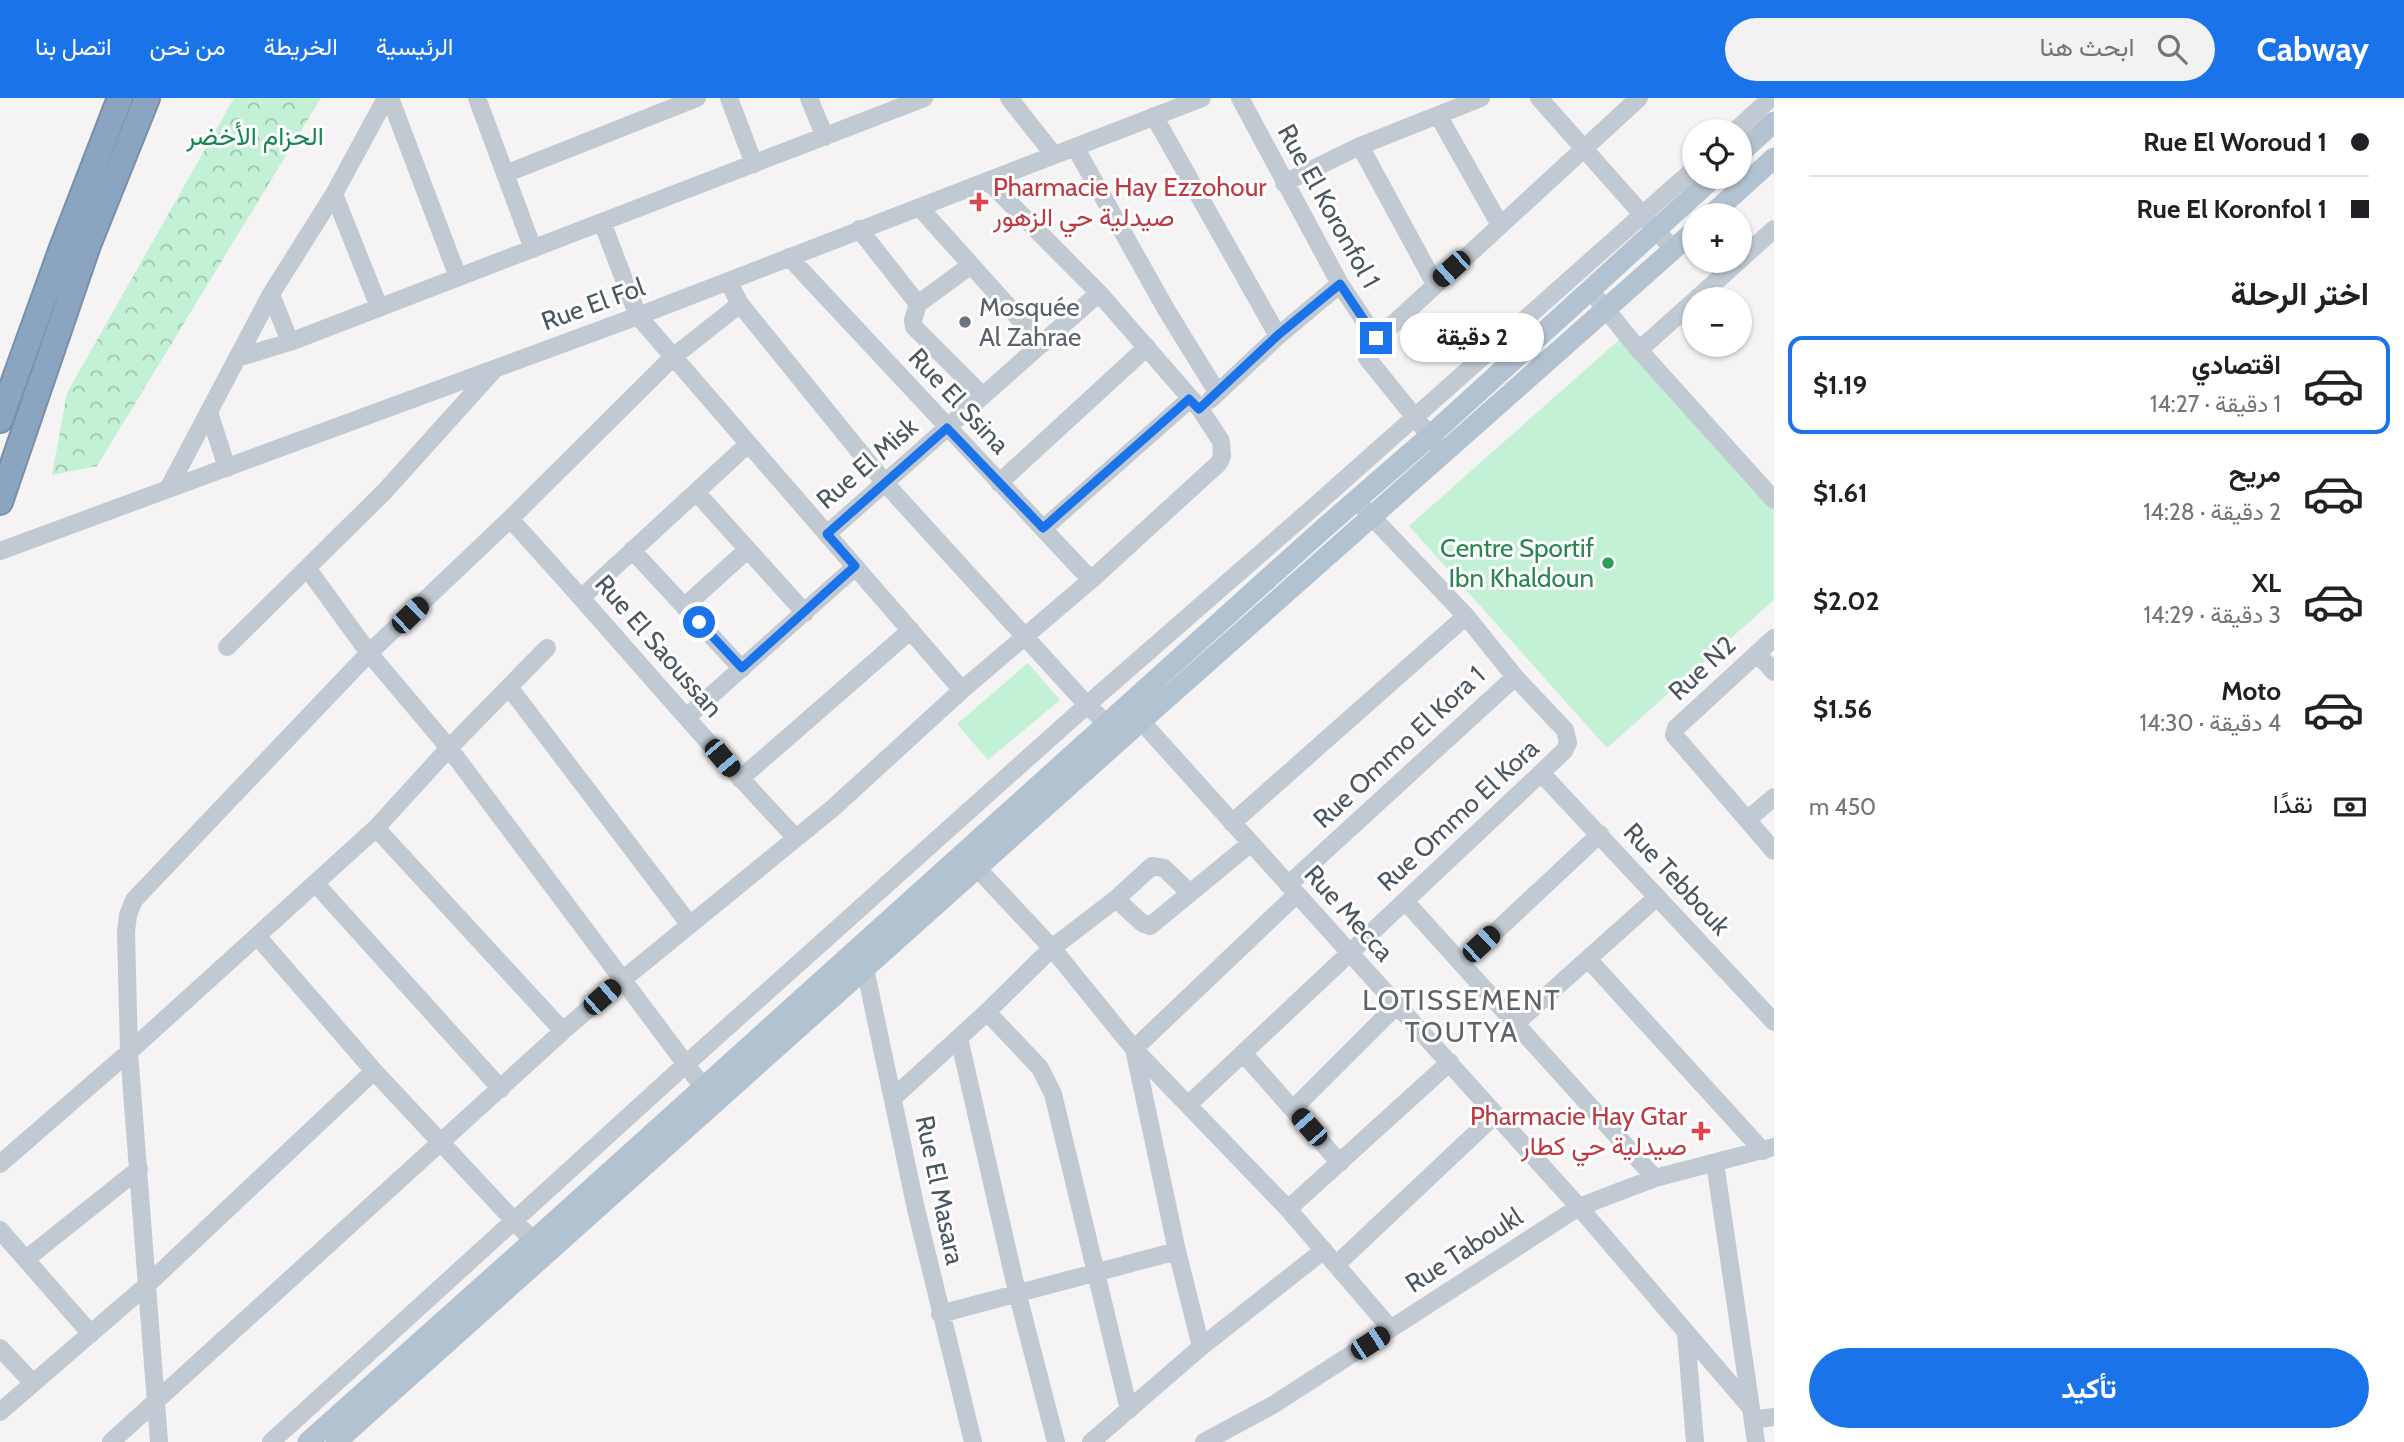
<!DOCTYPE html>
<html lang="ar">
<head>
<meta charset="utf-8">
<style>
  body { margin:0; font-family:Cabin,Vazirmatn,sans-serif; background:#f2f2f2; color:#202124; direction:rtl; height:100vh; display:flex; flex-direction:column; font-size:26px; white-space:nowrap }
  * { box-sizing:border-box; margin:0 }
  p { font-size:23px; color:#757577 }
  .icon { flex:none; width:38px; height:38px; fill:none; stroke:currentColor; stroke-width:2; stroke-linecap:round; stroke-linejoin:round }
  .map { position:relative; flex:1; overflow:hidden; direction:ltr }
  .panel { display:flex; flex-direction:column; background:#fff; width:630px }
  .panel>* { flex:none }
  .top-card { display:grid; align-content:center; height:154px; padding:0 35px; background:#fff }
  .tools { position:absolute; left:1682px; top:21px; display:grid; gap:14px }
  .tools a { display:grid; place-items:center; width:70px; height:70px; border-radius:50%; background:#fff; box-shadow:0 2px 5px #0004; font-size:35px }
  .end { position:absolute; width:32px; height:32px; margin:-16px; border:9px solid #1a73e8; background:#fff; box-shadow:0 0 0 4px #fff }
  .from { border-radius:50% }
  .bubble { position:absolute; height:49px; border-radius:24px; background:#fff; box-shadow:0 2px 5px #0004; font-size:23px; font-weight:700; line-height:49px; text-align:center; direction:rtl }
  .car { position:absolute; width:21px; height:42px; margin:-21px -10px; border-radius:9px; box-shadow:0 0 5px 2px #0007; background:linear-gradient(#222 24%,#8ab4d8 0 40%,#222 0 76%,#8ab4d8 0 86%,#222 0) }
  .top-card b { display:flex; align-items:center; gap:24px; height:66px; font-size:26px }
  .top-card b+b { border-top:2px solid #e0e0e0 }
  .top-card i { width:18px; height:18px; background:#202124 }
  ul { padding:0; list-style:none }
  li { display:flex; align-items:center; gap:21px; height:98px; margin:0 14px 10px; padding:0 21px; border:4px solid transparent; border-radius:14px }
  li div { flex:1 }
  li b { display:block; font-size:26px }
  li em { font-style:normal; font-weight:700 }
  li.selected { border-color:#1a73e8 }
  li>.icon { width:63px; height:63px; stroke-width:1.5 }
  h2 { padding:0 35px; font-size:32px; line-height:84px }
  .pay { display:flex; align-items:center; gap:18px; height:77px; padding:0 35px; font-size:26px }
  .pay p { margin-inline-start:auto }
  .action { display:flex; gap:14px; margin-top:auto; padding:14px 35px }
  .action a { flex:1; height:80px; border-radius:42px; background:#1a73e8; color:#fff; font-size:28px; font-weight:700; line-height:80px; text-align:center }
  header { display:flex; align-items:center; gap:42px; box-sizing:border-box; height:98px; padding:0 35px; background:#1a73e8; color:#fff }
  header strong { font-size:33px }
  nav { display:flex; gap:38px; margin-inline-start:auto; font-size:24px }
  .search { width:490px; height:63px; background:#f2f2f2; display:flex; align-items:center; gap:18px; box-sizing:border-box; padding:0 24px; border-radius:38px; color:#757577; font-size:26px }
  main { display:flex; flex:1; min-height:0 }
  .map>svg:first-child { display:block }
  .forest { fill:url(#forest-crowns) }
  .garden { fill:#c3f1d5 }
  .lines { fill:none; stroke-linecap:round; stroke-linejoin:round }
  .highway-casing { stroke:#7690ad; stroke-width:28 }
  .minor { stroke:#c1cad2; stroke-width:18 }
  .major { stroke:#b3c2d1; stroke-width:21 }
  .highway { stroke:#8ba5c1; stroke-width:24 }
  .route { stroke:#1a73e8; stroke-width:9 }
  .health-dot { fill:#e0444e; stroke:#fff; stroke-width:2.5 }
  .worship-dot { fill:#6b7280; stroke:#fff; stroke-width:2.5 }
  .leisure-dot { fill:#2e9e5b; stroke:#fff; stroke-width:2.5 }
  .labels { text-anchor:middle; stroke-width:6; stroke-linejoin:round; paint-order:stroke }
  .park-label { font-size:26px; fill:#17864f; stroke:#fff }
  .health-label { font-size:26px; fill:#be3a42; stroke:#fff; text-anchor:start }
  .street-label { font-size:26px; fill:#4a5661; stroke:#fff }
  .worship-label { font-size:26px; fill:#5b616d; stroke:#fff; text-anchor:start }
  .leisure-label { font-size:26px; fill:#27864d; stroke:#fff; text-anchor:end }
  .neighbourhood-label { font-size:28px; letter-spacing:2px; fill:#5f6368; stroke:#fff }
</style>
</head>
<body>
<header>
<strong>Cabway</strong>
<div class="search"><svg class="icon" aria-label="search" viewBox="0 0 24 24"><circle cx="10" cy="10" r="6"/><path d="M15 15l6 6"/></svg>ابحث هنا</div>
<nav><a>الرئيسية</a><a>الخريطة</a><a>من نحن</a><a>اتصل بنا</a></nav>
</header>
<main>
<section class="panel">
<div class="top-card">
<b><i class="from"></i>Rue El Woroud 1</b>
<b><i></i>Rue El Koronfol 1</b>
</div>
<h2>اختر الرحلة</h2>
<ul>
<li class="selected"><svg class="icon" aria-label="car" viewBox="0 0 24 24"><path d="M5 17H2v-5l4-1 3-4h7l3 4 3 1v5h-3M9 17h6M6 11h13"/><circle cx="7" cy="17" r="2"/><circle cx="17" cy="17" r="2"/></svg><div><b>اقتصادي</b><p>1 دقيقة · 14:27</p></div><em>$1.19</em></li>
<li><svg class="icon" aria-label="car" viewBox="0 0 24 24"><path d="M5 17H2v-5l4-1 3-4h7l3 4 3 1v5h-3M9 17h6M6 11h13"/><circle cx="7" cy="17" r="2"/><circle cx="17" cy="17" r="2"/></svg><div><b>مريح</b><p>2 دقيقة · 14:28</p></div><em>$1.61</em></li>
<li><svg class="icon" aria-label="car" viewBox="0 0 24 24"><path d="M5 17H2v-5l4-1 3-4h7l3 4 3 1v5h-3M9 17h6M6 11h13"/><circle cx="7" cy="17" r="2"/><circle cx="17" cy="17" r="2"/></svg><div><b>XL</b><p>3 دقيقة · 14:29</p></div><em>$2.02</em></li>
<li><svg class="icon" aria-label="car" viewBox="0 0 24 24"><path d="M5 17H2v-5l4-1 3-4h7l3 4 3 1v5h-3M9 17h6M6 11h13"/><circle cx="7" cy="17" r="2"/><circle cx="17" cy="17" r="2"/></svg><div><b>Moto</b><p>4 دقيقة · 14:30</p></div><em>$1.56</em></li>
</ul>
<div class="pay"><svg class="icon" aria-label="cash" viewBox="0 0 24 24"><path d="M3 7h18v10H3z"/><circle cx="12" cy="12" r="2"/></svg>نقدًا<p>450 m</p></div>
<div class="action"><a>تأكيد</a></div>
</section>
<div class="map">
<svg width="1774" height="1344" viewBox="0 0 1774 1344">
  <defs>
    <pattern id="forest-crowns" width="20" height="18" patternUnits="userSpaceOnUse" patternTransform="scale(1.75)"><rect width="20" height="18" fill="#c3f1d5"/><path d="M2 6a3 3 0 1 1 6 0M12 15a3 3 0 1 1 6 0" fill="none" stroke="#a0c6b0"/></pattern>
  </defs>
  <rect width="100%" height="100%" fill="#f5f3f3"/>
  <path class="forest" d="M234,0H321L97,368L52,377L67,295Z"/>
  <path class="garden" d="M1620,241L1774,413V502L1607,650L1409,428Z
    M1028,565L1060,602L988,662L957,626Z"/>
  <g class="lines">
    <defs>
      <path id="highway" d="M0,322L62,150L120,0
        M0,404L88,147L147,0"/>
    </defs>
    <use href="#highway" class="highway-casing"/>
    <path class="minor" d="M390,0L458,179
      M477,0L533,151
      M729,0L754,66
      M809,0L825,39
      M1009,0L1054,57
      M1240,0L1340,186L1376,240
      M1539,0L1673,151
      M1438,17L1500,127
      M1154,18L1278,238
      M1735,33L1771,0
      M1360,48L1435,186
      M1075,49L1167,213L1217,294
      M505,76L697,0
      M1284,85L1360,48L1481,0
      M334,96L379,209
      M920,110L1042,246
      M602,124L638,218L962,592
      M859,131L918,206L913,222L914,229L983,298
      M789,159L1091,482
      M1740,162L1774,131
      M728,183L740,206L885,385L1087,607L1115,634
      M1590,192L1639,252L1774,402
      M271,196L290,244
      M1696,201L1739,163
      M918,206L971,167
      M1639,252L1694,203
      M237,260L290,244L924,0
      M1210,302L1278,238L1340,186
      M209,314L227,370
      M1438,348L1367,260L1366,251L1639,0
      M999,385L1147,249
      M168,391L271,196L334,96L386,0
      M696,394L805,515
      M510,421C607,526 698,637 796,740
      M1043,431L1190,301
      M827,436L1099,195
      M632,452L742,571
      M0,453L638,218L1202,0
      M307,470L369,555L449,650L703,989
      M582,499L747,347
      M684,509L747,452
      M1774,540L1676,630L1674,637L1774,753
      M227,549L384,394L494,272
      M1757,555L1774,574
      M509,589L690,827
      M1132,613L1579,1109L1751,1310
      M687,619L855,469
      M1541,675L1774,924
      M740,681L911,532
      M1747,722L1774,699
      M1232,725L1466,518
      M376,730L563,933
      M977,770L1052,850L1134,951L1288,1111L1391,1231
      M315,785L501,991
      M1288,787L1515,579
      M1116,801L1142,825L1150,828L1251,745
      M1405,803L1655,1080
      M257,838L374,973L533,1143
      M859,861L865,870L916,1111L973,1344
      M1588,861L1763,1053
      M1462,865L1600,736
      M987,914L1040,970L1053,996L1129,1312
      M1515,926L1657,799
      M959,940L1017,1194L1056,1344
      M1243,955L1340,1065
      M894,999L987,914L1052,850L1116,801L1152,768L1164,770L1190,795
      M1189,1006L1541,675L1564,653L1568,645L1565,632L1515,579L1466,518L1356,402
      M1293,1011L1397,907
      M1715,1065L1756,1344
      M0,1066L129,954L376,730L449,650L547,550
      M1288,1111L1450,964
      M0,1132L91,1236
      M26,1161L139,1071
      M1337,1166L1495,1017
      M940,1216L1177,1153
      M1686,1235L1695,1344
      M1201,1249L1177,1153L1134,951L1297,796
      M0,1250L33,1285
      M0,1314L148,1186L374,973
      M1753,1322L1774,1319
      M111,1344L563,933L621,883L833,710L962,592L1091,482L1219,365L1222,358L1221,343L1200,311L1099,195L988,83
      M159,1344L129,954L126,834L128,817L134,802L369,555L510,421L673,259L740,206
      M271,1344L685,967L1087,607L1308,414L1694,71
      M1091,1344L1201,1249L1324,1152
      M1204,1344L1273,1307L1579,1109L1655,1080L1774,1049"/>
    <path class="major" d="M1740,55L1774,24
      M1711,117L1774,60
      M308,1344L533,1143L1323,431L1430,338L1714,79
      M336,1344L1141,623L1694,133"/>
    <use href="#highway" class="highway"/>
  </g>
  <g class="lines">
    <path class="route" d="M699,524L742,570L855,468L827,436L947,330L1043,430L1189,301L1199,311L1278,237L1340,186L1376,240"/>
  </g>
  <g class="health-dot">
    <path d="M975.5 93.5h7v7h7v7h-7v7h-7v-7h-7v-7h7z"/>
    <path d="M1697.5 1022.5h7v7h7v7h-7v7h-7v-7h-7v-7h7z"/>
  </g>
  <circle class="worship-dot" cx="965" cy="224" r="7"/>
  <circle class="leisure-dot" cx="1608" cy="465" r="7"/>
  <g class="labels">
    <g class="park-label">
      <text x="255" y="47">الحزام الأخضر</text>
    </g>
    <g class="health-label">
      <text x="993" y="98">Pharmacie Hay Ezzohour<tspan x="993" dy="30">صيدلية حي الزهور</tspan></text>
      <text x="1687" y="1027" text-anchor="end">Pharmacie Hay Gtar<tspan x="1687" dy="30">صيدلية حي كطار</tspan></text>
    </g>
    <g class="street-label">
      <text transform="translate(1329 108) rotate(61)" y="9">Rue El Koronfol 1</text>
      <text transform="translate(593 206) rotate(-20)" y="9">Rue El Fol</text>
      <text transform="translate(959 303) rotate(47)" y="9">Rue El Ssina</text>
      <text transform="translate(867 365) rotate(-41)" y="9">Rue El Misk</text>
      <text transform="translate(659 548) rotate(49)" y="9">Rue El Saoussan</text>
      <text transform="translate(1702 570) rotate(-43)" y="9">Rue N2</text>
      <text transform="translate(1399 649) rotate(-43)" y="9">Rue Ommo El Kora 1</text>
      <text transform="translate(1458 717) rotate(-43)" y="9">Rue Ommo El Kora</text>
      <text transform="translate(1677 781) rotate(47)" y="9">Rue Tebbouk</text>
      <text transform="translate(1349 815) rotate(48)" y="9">Rue Mecca</text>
      <text transform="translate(940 1092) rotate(78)" y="9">Rue El Masara</text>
      <text transform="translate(1464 1152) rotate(-33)" y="9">Rue Taboukl</text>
    </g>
    <g class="worship-label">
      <text x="979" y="218">Mosquée<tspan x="979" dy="30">Al Zahrae</tspan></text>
    </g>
    <g class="leisure-label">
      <text x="1594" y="459">Centre Sportif<tspan x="1594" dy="30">Ibn Khaldoun</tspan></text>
    </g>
    <g class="neighbourhood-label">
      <text x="1462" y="912">LOTISSEMENT<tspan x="1462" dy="32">TOUTYA</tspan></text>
    </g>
  </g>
</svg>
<div class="tools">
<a><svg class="icon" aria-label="locate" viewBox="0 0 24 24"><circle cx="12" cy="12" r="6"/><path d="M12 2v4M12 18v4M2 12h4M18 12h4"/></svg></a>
<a>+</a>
<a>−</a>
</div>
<i class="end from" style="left:699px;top:524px"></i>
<i class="end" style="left:1376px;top:240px"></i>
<div class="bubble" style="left:1400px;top:215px;width:144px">2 دقيقة</div>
<i class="car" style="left:1451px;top:171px;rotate:228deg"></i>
<i class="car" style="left:410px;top:517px;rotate:46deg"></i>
<i class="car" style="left:722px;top:660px;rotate:140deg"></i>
<i class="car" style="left:1481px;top:846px;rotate:47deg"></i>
<i class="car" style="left:602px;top:899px;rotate:49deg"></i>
<i class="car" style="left:1309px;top:1029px;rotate:319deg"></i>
<i class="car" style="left:1370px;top:1245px;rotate:57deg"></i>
</div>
</main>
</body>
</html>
